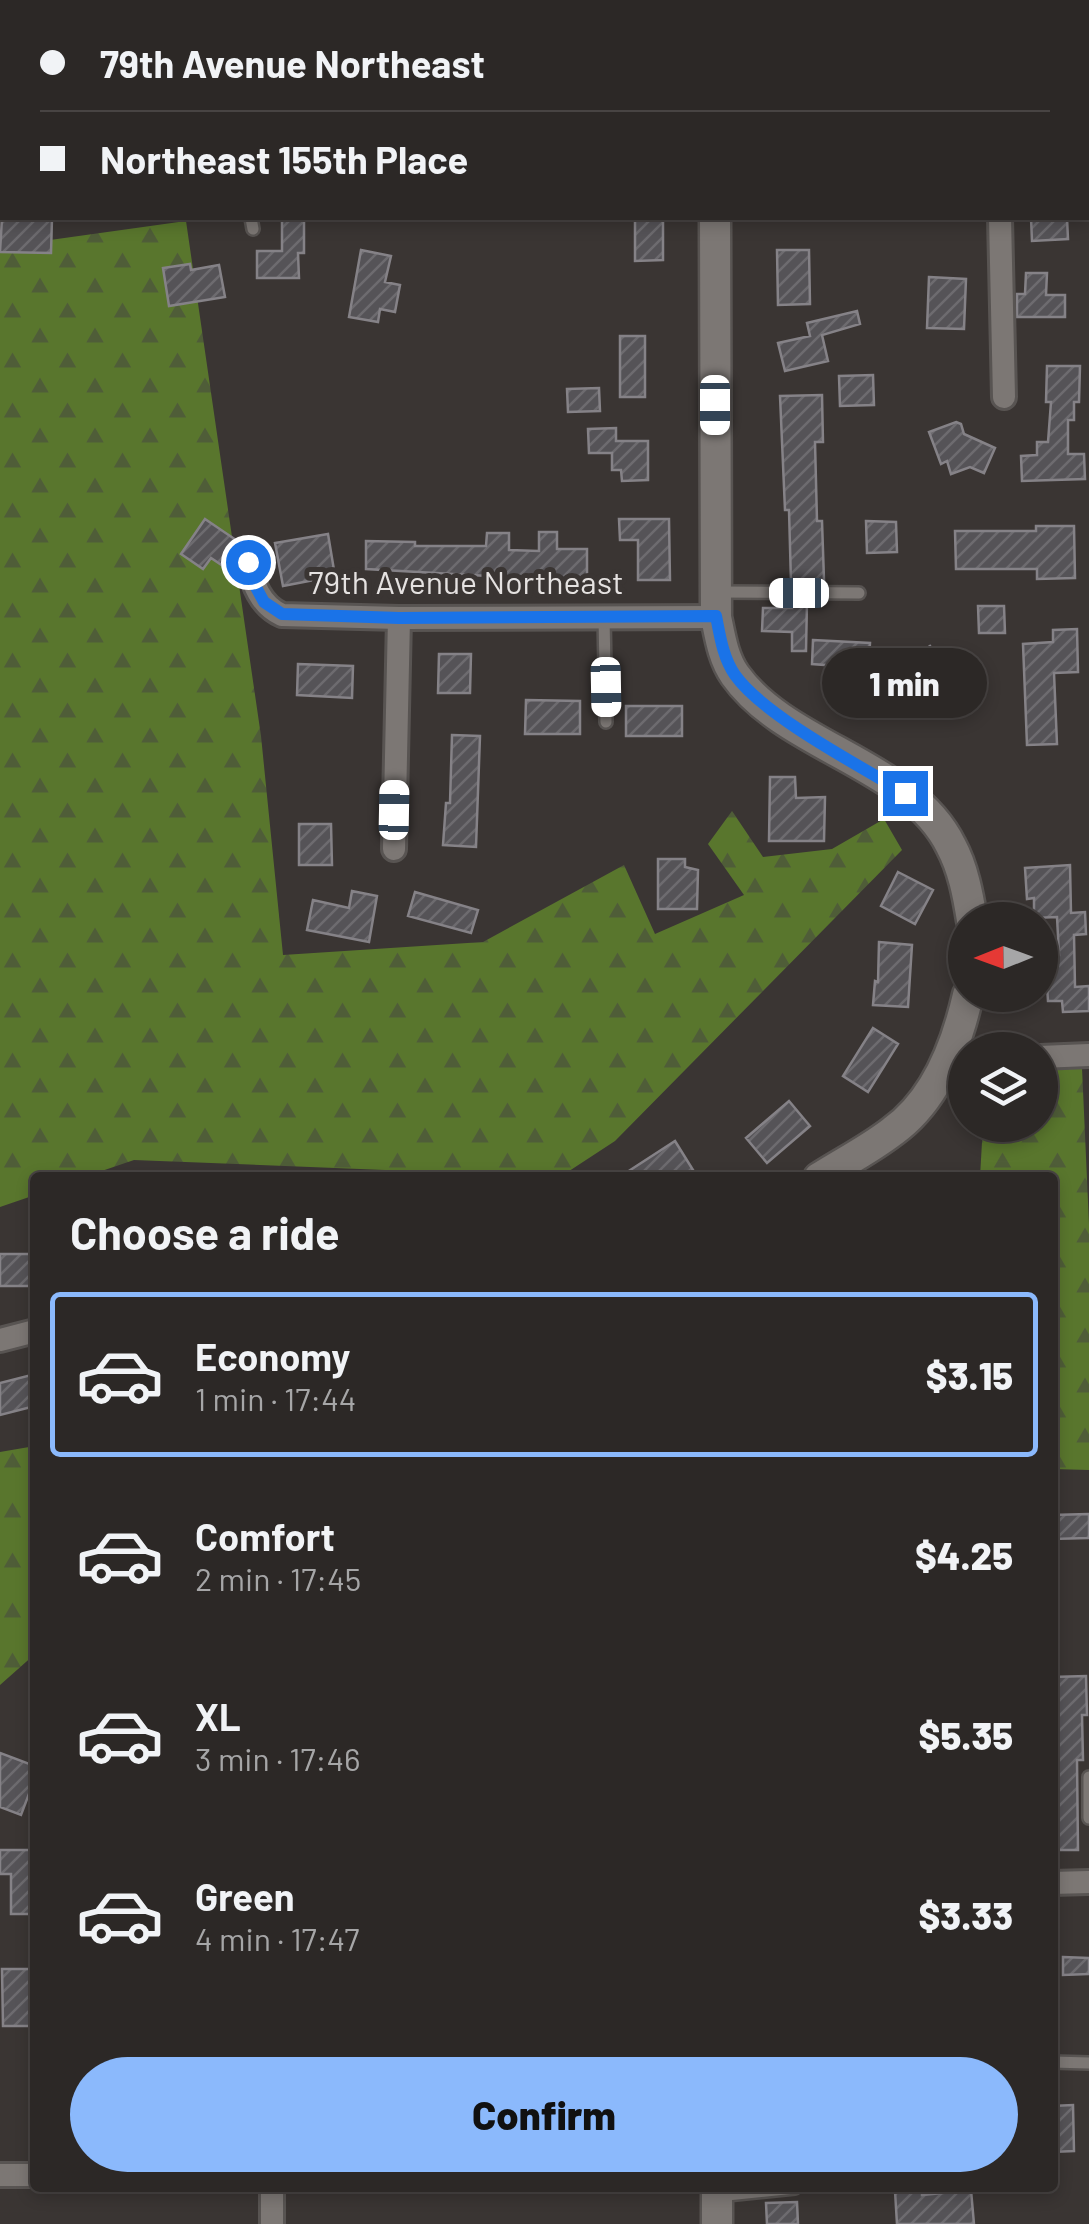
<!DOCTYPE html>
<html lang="en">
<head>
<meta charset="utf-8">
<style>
  body { margin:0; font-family:Barlow,sans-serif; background:#34302e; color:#f1f3f6; height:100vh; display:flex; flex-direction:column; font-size:38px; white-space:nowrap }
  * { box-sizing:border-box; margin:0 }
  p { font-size:32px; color:#a6a6a7 }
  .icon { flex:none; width:55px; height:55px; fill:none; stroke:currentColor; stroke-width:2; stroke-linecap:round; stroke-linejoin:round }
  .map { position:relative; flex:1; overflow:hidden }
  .drawer { position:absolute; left:30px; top:1172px; width:1028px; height:1020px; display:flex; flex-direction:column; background:#2c2826; border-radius:10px; box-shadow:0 5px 15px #0003,0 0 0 2px #484443 }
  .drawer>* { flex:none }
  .guide { position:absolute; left:0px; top:0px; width:1090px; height:220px; box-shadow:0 5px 15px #0003,0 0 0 2px #484443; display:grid; align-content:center; height:220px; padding:0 40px; background:#2c2826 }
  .needle { width:65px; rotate:269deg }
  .controls { position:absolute; left:948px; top:902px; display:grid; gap:20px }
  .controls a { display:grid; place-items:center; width:110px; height:110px; border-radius:50%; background:#2c2826; box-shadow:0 5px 15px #0003,0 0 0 2px #484443; font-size:50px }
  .end { position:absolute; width:45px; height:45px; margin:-22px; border:12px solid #1a73e8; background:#fff; box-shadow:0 0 0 5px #fff }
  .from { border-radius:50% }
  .bubble { position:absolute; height:70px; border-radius:35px; background:#2c2826; box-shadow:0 5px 15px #0003,0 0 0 2px #484443; font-size:32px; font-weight:800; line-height:70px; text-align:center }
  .car { position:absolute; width:30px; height:60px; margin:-30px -15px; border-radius:12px; box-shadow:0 0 8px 2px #0007; background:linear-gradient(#fff 24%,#345 0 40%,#fff 0 76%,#345 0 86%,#fff 0) }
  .guide b { display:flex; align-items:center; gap:35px; height:95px; font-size:38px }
  .guide b+b { border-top:2px solid #484443 }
  .guide i { width:25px; height:25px; background:#f1f3f6 }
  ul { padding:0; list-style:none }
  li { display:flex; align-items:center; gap:30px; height:165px; margin:0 20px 15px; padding:0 20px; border:5px solid transparent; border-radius:10px }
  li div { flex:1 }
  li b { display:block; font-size:38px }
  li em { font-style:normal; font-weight:800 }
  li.selected { border-color:#8bb9fc }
  li>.icon { width:90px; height:90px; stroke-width:1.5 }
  h2 { padding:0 40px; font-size:45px; line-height:120px }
  .cta { display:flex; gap:20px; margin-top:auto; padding:20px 40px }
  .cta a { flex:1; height:115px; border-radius:60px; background:#8bb9fc; color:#111; font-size:40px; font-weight:800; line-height:115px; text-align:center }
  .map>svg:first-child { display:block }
  .forest { fill:url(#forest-firs) }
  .building { fill:url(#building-hatch); stroke:#858287; stroke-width:2.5 }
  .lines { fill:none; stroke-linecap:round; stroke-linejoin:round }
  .lane-casing { stroke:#585452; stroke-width:16 }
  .street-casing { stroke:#585452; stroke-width:28 }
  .secondary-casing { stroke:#585452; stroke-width:35 }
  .lane { stroke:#7c7774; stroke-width:11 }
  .street { stroke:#7c7774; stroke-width:22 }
  .secondary { stroke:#7c7774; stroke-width:30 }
  .route { stroke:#1a73e8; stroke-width:12 }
  .labels { text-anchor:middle; stroke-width:10; stroke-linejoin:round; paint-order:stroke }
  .street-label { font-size:32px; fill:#e5e2e1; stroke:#3a3533 }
</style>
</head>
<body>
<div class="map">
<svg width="1089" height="2224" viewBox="0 0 1089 2224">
  <defs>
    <pattern id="forest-firs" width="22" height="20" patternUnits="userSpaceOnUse" patternTransform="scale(2.5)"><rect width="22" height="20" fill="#59762d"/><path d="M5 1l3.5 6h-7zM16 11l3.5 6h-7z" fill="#4f5d38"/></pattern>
    <pattern id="building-hatch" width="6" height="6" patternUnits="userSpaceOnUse" patternTransform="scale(2.5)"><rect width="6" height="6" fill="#555357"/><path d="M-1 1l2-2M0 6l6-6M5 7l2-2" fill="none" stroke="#6d6b6f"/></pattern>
  </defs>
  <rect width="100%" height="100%" fill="#3a3533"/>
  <path class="forest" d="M186,221L261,736L283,955L483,942L624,865L655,934L744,895L708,844L732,811L763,857L832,849L884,819L902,850L615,1141L560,1177L134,1160L84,1177L35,1178V1195L0,1207V247Z
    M1082,1068L1089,1224V1470L1053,1469L1052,1178L980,1177L983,1125H1040V1071Z
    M35,1446V1654L0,1685V1452Z"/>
  <path class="building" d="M2,218H52L51,253L0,252Z
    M282,218H304V253H298L299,278H257V251H282Z
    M635,218H663V260L635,261Z
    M1031,218H1067L1068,239L1032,241Z
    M361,250L391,256L385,282L400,285L395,312L380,309L378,322L349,317Z
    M777,250H809L810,304L778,305Z
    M190,264L191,270L219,265L225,297L169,306L163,268Z
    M1026,273H1047L1046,295H1065V317H1017V294H1025Z
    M929,277L966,279L964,329L927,328Z
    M857,311L860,324L822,335L828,361L785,371L778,343L810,336L807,323Z
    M620,336H645V397H620Z
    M1047,366H1080L1079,402H1074V420H1068V454H1084L1085,479L1022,481L1021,456L1037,455V442H1048L1051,402H1046Z
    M873,375L874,405L840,406L839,376Z
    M599,388L600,411L568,412L567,389Z
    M822,395L823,442H815L817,521H822L824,580L791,583L789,510H785L780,396Z
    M956,422L961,424L964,434L995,448L984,473L970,467L951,474L947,461L941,464L929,432Z
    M616,428V441H648V480L622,481L621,470H612V453H589L588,429Z
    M205,519L239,542L223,566L211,558L203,569L181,554Z
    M619,519H669L670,580H638V540H620Z
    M866,521L896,522L897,552L867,553Z
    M1036,526H1074L1075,578L1037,579V569H956L955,531H1036Z
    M539,532H557V549H587V579L523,578L366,569V541L415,542V546H486L487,533H509V550L539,551Z
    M328,534L335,576L283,586L275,543Z
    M791,602H807L806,651H792V632L762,631L763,608H792Z
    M978,606H1004L1005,633H979Z
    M1077,629L1078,672L1054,673L1057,744L1027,745L1023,644L1053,642V630Z
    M813,640L870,643L866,707L836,705L838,666L812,664Z
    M930,646L946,670L903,699L887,675Z
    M439,654H471L470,693H438Z
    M298,664L353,666L352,698L297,695Z
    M526,700L580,701V734H525Z
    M626,706H682V736H626Z
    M452,735L480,736L476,847L443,845L446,803H450Z
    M770,777H795L796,798L825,797L824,841H769Z
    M299,824H331L332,865H299Z
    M658,859H685V867L698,870L697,909H658Z
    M1070,865L1071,913L1085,912L1086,934L1074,935L1075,987L1089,986V1011L1063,1012L1062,1001H1048L1047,985H1041L1042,956L1059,955L1057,917L1034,918V898L1027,899L1025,868Z
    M898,872L933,890L915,924L881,906Z
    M352,891L377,896L369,942L307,930L313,900L349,908Z
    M415,892L478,910L471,933L408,916Z
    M879,942L912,945L908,1007L873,1005L875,981L878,982Z
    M873,1028L898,1044L868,1092L843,1076Z
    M789,1101L810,1126L767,1163L746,1138Z
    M675,1141L698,1178H618Z
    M0,1254H35V1286H0Z
    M35,1374V1406L0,1415V1383Z
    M1089,1514V1538L1052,1539V1515Z
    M1086,1676L1087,1715H1082L1083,1760H1077L1078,1850H1052V1677Z
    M0,1753L35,1766V1778L21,1815L0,1807Z
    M0,1850H35V1914H11V1874H0Z
    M1063,1957L1089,1958V1974L1063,1975Z
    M2,1969H35V2026H3Z
    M1073,2105L1074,2151L1052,2152V2106Z
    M922,2189V2195L971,2190L974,2224H897L895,2191Z
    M797,2202L798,2224H767L766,2203Z"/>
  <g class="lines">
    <defs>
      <path id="lane" d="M251,218L253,229
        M719,592L859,593
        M604,617L606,722
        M1089,1777V1818
        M1052,2062L1089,2063
        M717,2196L795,2188"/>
      <path id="street" d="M1051,0V2
        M210,2V0
        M346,2V0
        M0,81H2
        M1088,91H1089
        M1000,218L1004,397
        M248,562C253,584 260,605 282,615L399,618L716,617
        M394,849L399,618
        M1040,1057L1089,1055
        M0,1340L35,1331
        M1052,1883L1089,1882
        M0,2175H35
        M272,2224V2188"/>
      <path id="secondary" d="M714,0V2
        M715,218L716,617C720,636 723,658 735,675C787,748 911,764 951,846C963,868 968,895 972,920
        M819,1178C844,1162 870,1149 893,1131C936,1100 957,1044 968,995
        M717,2224V2188"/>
    </defs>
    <use href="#lane" class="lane-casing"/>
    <use href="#street" class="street-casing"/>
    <use href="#secondary" class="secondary-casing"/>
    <use href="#lane" class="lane"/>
    <use href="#street" class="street"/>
    <use href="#secondary" class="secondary"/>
  </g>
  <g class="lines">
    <path class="route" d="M248,562L252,580L264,602L282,614L399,618L716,616C720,636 723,658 735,675C764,716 860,766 905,793"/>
  </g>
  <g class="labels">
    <g class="street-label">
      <text x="466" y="594">79th Avenue Northeast</text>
    </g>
  </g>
</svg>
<div class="controls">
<a><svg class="needle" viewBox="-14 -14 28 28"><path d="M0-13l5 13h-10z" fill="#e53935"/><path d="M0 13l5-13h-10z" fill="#a6a6a7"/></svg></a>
<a><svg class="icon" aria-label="layers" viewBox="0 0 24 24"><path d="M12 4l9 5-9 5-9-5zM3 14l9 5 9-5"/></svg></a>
</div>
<i class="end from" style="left:248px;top:562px"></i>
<i class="end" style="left:905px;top:793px"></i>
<div class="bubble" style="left:822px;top:648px;width:165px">1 min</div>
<i class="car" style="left:715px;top:405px;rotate:180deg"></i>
<i class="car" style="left:799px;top:593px;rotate:270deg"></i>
<i class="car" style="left:606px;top:687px;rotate:179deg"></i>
<i class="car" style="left:394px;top:810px;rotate:1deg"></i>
<div class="guide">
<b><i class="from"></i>79th Avenue Northeast</b>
<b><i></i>Northeast 155th Place</b>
</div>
<section class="drawer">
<h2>Choose a ride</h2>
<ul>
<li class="selected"><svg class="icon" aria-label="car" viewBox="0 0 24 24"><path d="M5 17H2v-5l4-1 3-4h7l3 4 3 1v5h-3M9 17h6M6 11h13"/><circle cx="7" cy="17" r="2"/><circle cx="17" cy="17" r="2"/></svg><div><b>Economy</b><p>1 min · 17:44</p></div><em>$3.15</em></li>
<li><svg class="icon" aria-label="car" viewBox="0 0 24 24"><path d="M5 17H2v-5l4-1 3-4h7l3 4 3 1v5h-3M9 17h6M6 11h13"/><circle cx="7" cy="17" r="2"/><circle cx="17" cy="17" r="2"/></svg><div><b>Comfort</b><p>2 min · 17:45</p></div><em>$4.25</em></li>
<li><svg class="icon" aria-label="car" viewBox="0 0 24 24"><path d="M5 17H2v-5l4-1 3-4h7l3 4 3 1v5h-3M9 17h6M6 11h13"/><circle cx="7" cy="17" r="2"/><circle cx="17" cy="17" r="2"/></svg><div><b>XL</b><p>3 min · 17:46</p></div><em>$5.35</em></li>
<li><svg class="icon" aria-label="car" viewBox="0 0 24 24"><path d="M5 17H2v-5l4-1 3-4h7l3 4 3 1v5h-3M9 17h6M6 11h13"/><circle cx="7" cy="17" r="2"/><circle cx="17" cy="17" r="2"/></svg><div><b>Green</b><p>4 min · 17:47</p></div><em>$3.33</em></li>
</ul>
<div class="cta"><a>Confirm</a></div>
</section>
</div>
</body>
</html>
